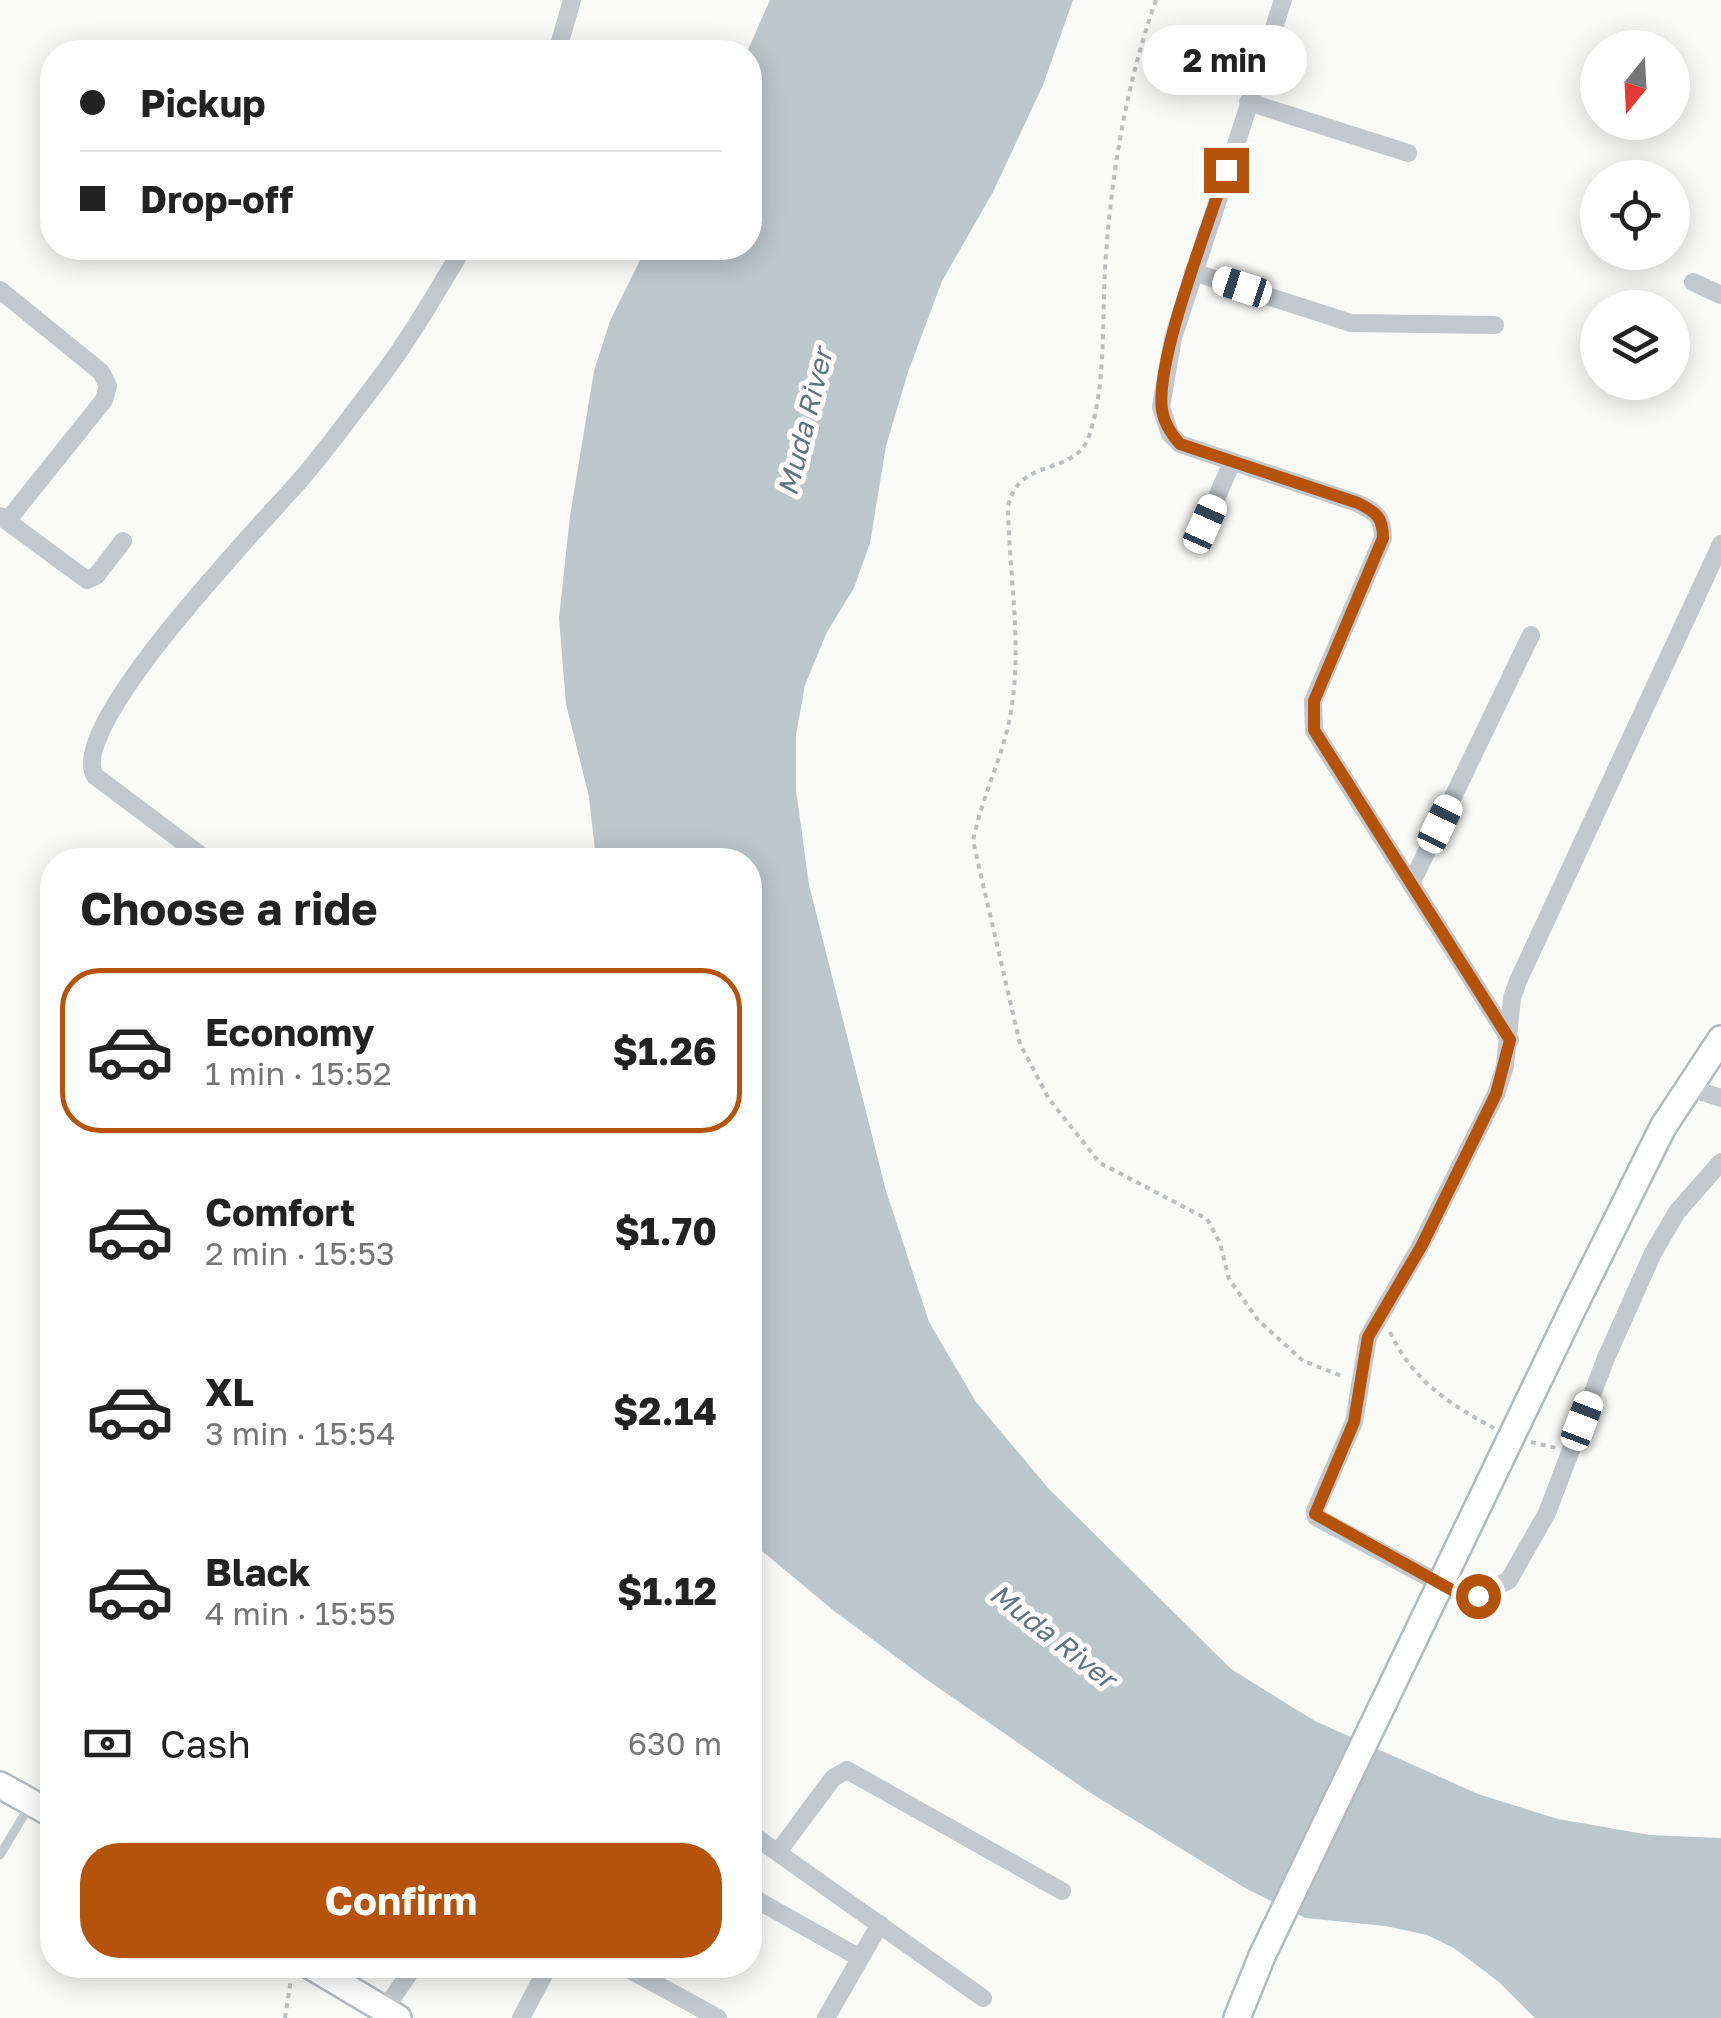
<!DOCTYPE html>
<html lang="en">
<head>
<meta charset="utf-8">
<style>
  body { margin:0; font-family:"Golos Text",sans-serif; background:#f6f6f6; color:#222; height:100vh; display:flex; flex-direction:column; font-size:38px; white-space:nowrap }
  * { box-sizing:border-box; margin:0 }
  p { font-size:32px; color:#767676 }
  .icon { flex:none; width:55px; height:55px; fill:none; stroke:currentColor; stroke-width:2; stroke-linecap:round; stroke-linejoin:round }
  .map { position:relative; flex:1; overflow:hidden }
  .drawer { position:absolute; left:40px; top:848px; width:722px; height:1130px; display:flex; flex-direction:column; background:#fff; border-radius:40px; box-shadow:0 5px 25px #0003 }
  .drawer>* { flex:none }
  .top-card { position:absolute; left:40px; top:40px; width:722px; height:220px; border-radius:40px; box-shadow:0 5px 25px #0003; display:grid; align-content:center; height:220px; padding:0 40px; background:#fff }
  .needle { width:65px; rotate:198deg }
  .controls { position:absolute; left:1580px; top:30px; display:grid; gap:20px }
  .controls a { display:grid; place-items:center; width:110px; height:110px; border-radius:50%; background:#fff; box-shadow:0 5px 25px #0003; font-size:50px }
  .end { position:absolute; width:45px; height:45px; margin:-22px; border:12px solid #b45309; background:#fff; box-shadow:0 0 0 5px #fff }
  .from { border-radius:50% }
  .bubble { position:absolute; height:70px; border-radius:35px; background:#fff; box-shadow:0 5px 25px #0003; font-size:32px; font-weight:700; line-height:70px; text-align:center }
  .car { position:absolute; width:30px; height:60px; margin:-30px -15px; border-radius:12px; box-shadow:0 0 8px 2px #0007; background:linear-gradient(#fff 24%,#345 0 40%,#fff 0 76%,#345 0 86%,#fff 0) }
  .top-card b { display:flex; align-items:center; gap:35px; height:95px; font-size:38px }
  .top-card b+b { border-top:2px solid #e0e0e0 }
  .top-card i { width:25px; height:25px; background:#222 }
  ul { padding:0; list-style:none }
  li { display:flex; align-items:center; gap:30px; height:165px; margin:0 20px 15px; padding:0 20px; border:5px solid transparent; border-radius:40px }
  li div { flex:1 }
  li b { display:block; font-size:38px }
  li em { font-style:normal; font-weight:700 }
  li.current { border-color:#b45309 }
  li>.icon { width:90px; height:90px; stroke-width:1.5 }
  h2 { padding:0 40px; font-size:45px; line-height:120px }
  .pay { display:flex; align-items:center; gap:25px; height:110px; padding:0 40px; font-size:38px }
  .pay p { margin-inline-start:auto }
  .action { display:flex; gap:20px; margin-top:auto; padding:20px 40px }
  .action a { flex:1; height:115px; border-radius:40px; background:#b45309; color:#fff; font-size:40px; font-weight:700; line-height:115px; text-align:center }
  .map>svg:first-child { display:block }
  .water { fill:#bbc7cb }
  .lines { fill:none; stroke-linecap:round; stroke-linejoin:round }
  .secondary-casing { stroke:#b3babf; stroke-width:30 }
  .path { stroke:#bbbfc2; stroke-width:4; stroke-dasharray:5 5; stroke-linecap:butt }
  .service { stroke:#c3c8cc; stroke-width:9 }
  .minor { stroke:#c3c8cc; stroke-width:18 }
  .secondary { stroke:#fff; stroke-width:25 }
  .secondary-bridge-casing { stroke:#b3babf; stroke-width:30; stroke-linecap:butt }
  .secondary-bridge { stroke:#fff; stroke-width:25 }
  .route { stroke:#b45309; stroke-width:12 }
  .labels { text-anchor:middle; stroke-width:10; stroke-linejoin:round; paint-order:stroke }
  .water-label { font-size:28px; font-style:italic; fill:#60757c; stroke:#fff }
</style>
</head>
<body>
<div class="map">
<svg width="1721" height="2018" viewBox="0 0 1721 2018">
  <rect width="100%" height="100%" fill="#fafaf8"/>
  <path class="water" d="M770,0H1073L1043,85L993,192L942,281L908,372L886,446L870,543L854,588L827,632L805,685L796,735V790L809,885L886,1191L929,1322L976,1402L1048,1488L1231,1669L1315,1721L1478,1794L1558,1819L1650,1835L1721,1838V2018H1535L1499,1982L1454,1948L1427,1935L1385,1926L1305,1918L1245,1888L1089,1792L923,1677L833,1610L750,1541V860H596L589,797L566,704L559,618L570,516L594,371L610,321L646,248H750L747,52Z"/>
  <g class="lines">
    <defs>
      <path id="secondary" d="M1577,1300L1663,1127L1721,1039
        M0,1785L52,1814
        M309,1965L398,2018
        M1237,2018L1262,1956"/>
    </defs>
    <use href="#secondary" class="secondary-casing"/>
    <path class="path" d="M1156,0C1125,88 1111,176 1105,269C1102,321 1106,387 1089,436C1074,478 1020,455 1008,506C1009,578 1024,651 1009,722C1000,763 981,800 973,841L1020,1044L1049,1099L1100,1163L1207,1219L1220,1243L1229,1279L1258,1320L1303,1361L1342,1376
      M1390,1332C1412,1380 1449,1404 1494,1428
      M1531,1442L1556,1448
      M285,2018L291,1979"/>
    <path class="service" d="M0,1855L30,1805"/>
    <path class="minor" d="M1283,0L1173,338L1161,407L1170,434L1180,444L1357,503C1376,512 1383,517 1383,538L1313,701L1314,731L1510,1040
      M557,52L572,0
      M1248,102L1408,153
      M1193,272L1351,323L1495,325
      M1693,282L1721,295
      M0,290L101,372L108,386L104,400L7,521
      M0,516L87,580L96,576L123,541
      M1205,524L1232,462
      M1721,544L1518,981L1512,998L1505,1066L1496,1094L1421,1245L1368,1337L1354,1422L1315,1511L1316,1517L1452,1590L1478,1597L1509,1580L1547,1513L1606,1358L1653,1253L1677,1212L1721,1162
      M207,860L95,776C65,726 265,521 302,478C328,448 352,414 377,382C409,340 436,293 463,248
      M1412,882L1531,635
      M1687,1087L1721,1098
      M750,1833L983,1998
      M778,1852L833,1778L847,1770L1062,1891
      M750,1896L860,1958
      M621,1965L718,2018
      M384,2010L415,1965
      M521,2018L549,1965
      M826,2018L880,1924"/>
    <use href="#secondary" class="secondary"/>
    <defs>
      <path id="secondary-bridge" d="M1262,1956L1577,1300"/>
    </defs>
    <use href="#secondary-bridge" class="secondary-bridge-casing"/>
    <use href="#secondary-bridge" class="secondary-bridge"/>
  </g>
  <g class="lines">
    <path class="route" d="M1226,170C1209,223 1155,360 1162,410C1164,424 1171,434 1180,444L1358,503C1376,512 1383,517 1383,538L1314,701V730L1510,1040L1496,1094L1422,1245L1368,1337L1354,1422L1315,1514L1452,1590L1478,1596"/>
  </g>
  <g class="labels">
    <g class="water-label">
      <text transform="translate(805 422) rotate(-76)" y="10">Muda River</text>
      <text transform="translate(1053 1636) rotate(38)" y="10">Muda River</text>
    </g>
  </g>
</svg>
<div class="controls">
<a><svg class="needle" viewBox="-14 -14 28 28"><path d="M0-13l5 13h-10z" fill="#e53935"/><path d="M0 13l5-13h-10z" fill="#767676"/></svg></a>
<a><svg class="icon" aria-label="locate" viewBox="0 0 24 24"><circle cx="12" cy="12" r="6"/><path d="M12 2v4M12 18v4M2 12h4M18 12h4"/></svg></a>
<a><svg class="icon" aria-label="layers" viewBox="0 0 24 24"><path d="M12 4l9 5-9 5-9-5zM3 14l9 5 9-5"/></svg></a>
</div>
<i class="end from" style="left:1478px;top:1596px"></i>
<i class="end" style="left:1226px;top:170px"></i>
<div class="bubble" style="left:1142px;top:25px;width:165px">2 min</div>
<i class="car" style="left:1242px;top:287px;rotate:288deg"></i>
<i class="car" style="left:1205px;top:524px;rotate:24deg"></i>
<i class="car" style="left:1440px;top:824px;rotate:26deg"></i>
<i class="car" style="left:1582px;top:1421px;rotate:21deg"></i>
<div class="top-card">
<b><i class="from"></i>Pickup</b>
<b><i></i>Drop-off</b>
</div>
<section class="drawer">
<h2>Choose a ride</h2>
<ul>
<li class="current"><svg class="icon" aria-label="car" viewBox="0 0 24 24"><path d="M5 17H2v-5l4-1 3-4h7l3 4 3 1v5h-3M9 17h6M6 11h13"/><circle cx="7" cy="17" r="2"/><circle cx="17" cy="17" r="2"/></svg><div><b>Economy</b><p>1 min · 15:52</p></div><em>$1.26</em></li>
<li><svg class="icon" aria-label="car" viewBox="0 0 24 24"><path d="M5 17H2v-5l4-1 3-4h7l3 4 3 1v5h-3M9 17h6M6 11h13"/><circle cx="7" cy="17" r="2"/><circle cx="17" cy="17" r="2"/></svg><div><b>Comfort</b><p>2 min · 15:53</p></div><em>$1.70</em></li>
<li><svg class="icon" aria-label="car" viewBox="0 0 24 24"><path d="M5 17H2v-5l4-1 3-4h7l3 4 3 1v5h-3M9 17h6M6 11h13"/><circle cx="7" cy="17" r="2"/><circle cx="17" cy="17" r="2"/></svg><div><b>XL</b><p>3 min · 15:54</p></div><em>$2.14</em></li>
<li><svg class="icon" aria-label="car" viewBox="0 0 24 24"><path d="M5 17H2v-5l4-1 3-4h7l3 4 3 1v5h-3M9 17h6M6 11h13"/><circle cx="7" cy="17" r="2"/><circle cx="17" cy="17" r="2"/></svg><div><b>Black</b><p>4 min · 15:55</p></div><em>$1.12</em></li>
</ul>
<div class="pay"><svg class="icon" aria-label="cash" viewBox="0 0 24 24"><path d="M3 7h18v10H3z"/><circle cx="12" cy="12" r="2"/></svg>Cash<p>630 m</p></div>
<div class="action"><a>Confirm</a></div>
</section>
</div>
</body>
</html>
